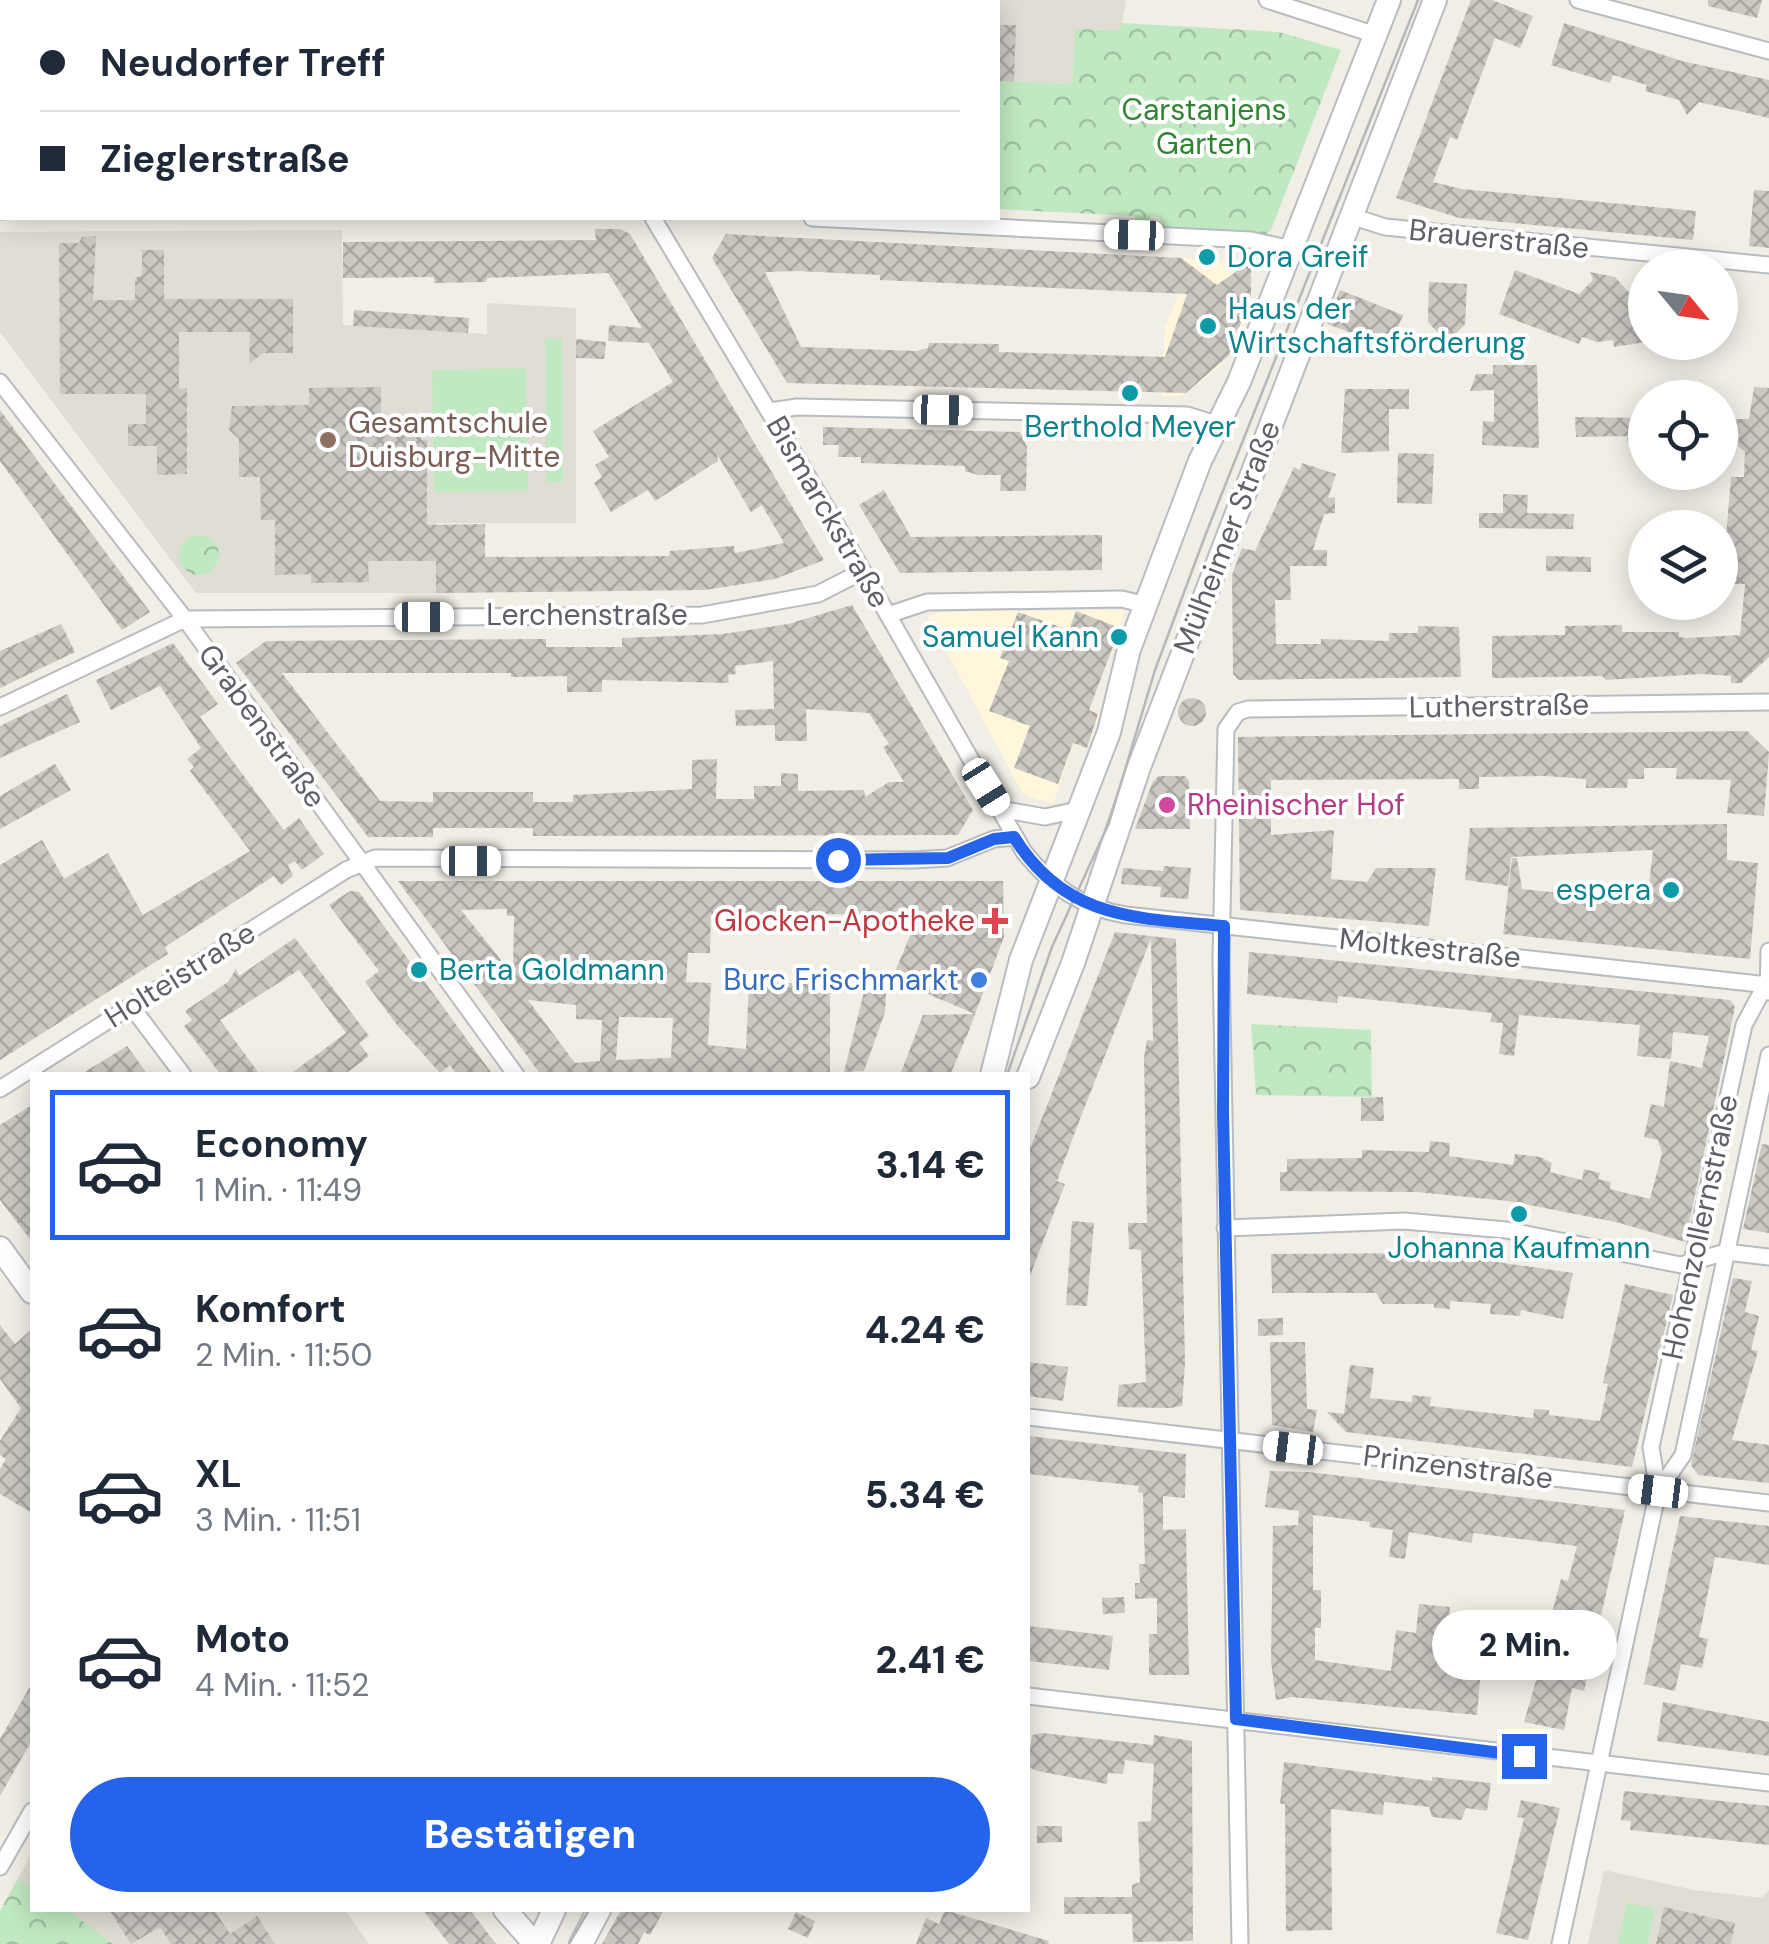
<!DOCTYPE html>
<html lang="de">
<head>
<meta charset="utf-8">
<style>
  body { margin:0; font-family:"DM Sans",sans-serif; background:#f6f6f7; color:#1f2937; height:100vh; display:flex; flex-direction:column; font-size:38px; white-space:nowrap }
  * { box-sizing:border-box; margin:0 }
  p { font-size:32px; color:#747a83 }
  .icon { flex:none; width:55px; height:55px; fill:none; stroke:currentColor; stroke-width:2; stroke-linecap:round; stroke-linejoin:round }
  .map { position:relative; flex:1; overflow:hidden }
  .panel { position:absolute; left:30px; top:1072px; width:1000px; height:840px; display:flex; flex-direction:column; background:#fff; border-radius:0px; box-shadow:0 5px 25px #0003 }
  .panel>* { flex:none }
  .top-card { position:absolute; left:0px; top:0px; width:1000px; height:220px; box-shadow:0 5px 25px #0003; display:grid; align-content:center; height:220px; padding:0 40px; background:#fff }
  .needle { width:65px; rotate:119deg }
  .buttons { position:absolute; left:1628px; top:250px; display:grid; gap:20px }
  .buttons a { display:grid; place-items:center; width:110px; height:110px; border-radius:50%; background:#fff; box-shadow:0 5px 25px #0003; font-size:50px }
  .end { position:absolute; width:45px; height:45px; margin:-22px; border:12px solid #2563eb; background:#fff; box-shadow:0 0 0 5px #fff }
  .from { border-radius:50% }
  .bubble { position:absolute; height:70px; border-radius:35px; background:#fff; box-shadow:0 5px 25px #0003; font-size:32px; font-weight:800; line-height:70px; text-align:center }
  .car { position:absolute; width:30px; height:60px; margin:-30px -15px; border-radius:12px; box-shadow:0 0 8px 2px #0007; background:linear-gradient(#fff 24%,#345 0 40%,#fff 0 76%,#345 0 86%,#fff 0) }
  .top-card b { display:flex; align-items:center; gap:35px; height:95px; font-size:38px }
  .top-card b+b { border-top:2px solid #e0e1e3 }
  .top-card i { width:25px; height:25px; background:#1f2937 }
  ul { padding:18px 0 0; list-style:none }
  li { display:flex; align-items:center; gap:30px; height:150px; margin:0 20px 15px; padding:0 20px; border:5px solid transparent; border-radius:0px }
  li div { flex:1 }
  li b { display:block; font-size:38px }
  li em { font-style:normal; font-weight:800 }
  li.current { border-color:#2563eb }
  li>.icon { width:90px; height:90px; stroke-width:1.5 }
  .primary-button { display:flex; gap:20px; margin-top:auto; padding:20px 40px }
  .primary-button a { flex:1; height:115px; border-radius:60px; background:#2563eb; color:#fff; font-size:40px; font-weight:800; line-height:115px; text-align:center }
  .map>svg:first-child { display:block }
  .commercial { fill:#fff6db }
  .education { fill:#e0ddd4 }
  .park { fill:url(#park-crowns) }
  .pitch { fill:#c1e9c1 }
  .building { fill:url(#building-cross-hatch); fill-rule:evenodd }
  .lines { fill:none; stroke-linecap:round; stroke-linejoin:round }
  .street-casing { stroke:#b8bbc0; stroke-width:19 }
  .secondary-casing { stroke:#b9bcc2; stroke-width:26 }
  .street { stroke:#fff; stroke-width:15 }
  .secondary { stroke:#fff; stroke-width:22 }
  .tram { stroke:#b6b7b8; stroke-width:2.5 }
  .route { stroke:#2563eb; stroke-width:12 }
  .culture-dot { fill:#0f9aa8; stroke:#fff; stroke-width:4 }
  .education-dot { fill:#8d6e63; stroke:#fff; stroke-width:4 }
  .hotel-dot { fill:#d1479c; stroke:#fff; stroke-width:4 }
  .health-dot { fill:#e0444e; stroke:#fff; stroke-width:4 }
  .shop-dot { fill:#3f7fe0; stroke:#fff; stroke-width:4 }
  .labels { text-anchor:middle; stroke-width:8; stroke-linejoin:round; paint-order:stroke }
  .park-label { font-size:30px; fill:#308332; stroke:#fff }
  .street-label { font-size:30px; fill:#5d6167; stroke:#fff }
  .culture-label { font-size:30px; fill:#0d838f; stroke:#fff; text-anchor:start }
  .education-label { font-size:30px; fill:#785e54; stroke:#fff; text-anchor:start }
  .hotel-label { font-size:30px; fill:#b23c85; stroke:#fff; text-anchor:start }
  .health-label { font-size:30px; fill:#be3a42; stroke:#fff; text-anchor:end }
  .shop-label { font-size:30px; fill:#366cbe; stroke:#fff; text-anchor:end }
</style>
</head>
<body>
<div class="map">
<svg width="1769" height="1944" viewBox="0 0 1769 1944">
  <defs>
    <pattern id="park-crowns" width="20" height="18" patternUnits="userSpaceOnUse" patternTransform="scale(2.5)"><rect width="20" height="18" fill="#c1e9c1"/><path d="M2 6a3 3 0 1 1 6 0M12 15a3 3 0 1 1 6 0" fill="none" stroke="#a0c0a1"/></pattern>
    <pattern id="building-cross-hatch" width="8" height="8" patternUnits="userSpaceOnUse" patternTransform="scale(2.5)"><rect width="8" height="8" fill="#cbc8c2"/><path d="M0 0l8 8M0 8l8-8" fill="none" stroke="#a8a6a1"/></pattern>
  </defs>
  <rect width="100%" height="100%" fill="#f0eee5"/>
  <path class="commercial" d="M122,0H518L520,2H122Z
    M1181,258L1251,263V296L1239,338L1217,369L1181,396H1161L1165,327L1179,293Z
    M1125,610L1089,710L1100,715L1087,748L1073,744L1053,804L1023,794L928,617L940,612Z"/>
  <path class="education" d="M699,0H1126L1121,30L1075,29L1072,84L998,81V2Z
    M342,230L343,325L487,334V303L576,308V523H436V593H196L0,332V232Z
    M32,1853V1910H345L369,1944H29L0,1919V1911Z
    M1604,1870L1694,1890L1762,1898L1769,1890V1944H1588Z"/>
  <path class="park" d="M1122,23L1279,32L1341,50L1271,230L1264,236L1164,230L1159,217L1151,216L1147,227L1134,230L1135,216L998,209V81L1072,84L1075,29L1120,30Z
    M179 555a20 20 0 1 1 40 0a20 20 0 1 1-40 0Z
    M1251,1024L1371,1030L1372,1097L1256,1095Z
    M18,1879L32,1888V1910H68L113,1944H0V1911Z"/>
  <path class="pitch" d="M545,339H562L563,482L546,483Z
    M526,368L528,491L434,492L432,370Z
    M1627,1902L1655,1909L1648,1944H1618Z"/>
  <path class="building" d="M1471,0H1492L1533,16L1520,48L1495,38L1457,140L1450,137L1433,182L1462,189L1696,211L1693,240L1459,218L1396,198Z
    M1708,0H1762L1757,18L1708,6Z
    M1564,23L1682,61L1769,80V118L1699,102L1687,115L1679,100L1645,91L1647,85L1613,75L1610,83L1551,65Z
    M998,25H1016L1014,82L998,81Z
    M1754,190L1769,191V248L1749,246Z
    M595,229H620L630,234L824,560L775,579L705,590L436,593V561H368L369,582L311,583V574L275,575V520H261L260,477H239V439L229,430L232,406L309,405V388L381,387V432H421V440H427V525L485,524V557L669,556L670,551L734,546L735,553L784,543L762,505L751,512L717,454L718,461L655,501L648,490L611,512L594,483L602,477L595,465L609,457L593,431L673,382L649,343L608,341L609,325L642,328L608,273L487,278L486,282L434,283V277L343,278V242L596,240Z
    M726,234L1181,258L1217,285L1251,261V296L1229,355L1186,393L787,383L712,258ZM797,271L880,275V280L1187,294L1165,357L999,352V344L929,343L928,348L917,351L801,347L765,272Z
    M96,236L93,300H135V279L142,274V250H164V299H293V353H263L249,364L250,332H179V389L187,388V474L157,475V446H128V424H146V394H60L59,243H79L82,237Z
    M1515,270L1579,294L1593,280L1590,272L1615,277L1632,296L1645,294V342L1614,347L1613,340L1597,342L1582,337L1579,344L1499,314Z
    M1429,282L1467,284L1465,324L1455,335L1439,334L1428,322Z
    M1340,290L1403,315L1395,334L1349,332L1327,324Z
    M354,310L469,318L468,333L353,326Z
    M576,339L606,342L604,359L576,358Z
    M1493,365H1537L1539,448L1482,445L1483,421L1494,422V390L1470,391L1476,374H1493Z
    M1754,387L1769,388V657L1741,683H1731V676L1702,674L1606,680L1602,676L1492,678V636L1565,635V626L1622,625V632H1679V637L1687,638L1740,635L1745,584H1727L1726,537L1731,477H1744L1745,452L1738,446L1739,434H1720V419H1749Z
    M1345,389H1409V409H1389V451L1341,453Z
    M0,410L150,612L122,630L0,461Z
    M1575,417L1645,418V441H1627V436L1576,437Z
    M823,427L1020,432L1027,447L1026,491H1000L1001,475H978L965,471V466L861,463V457H838L839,445H823Z
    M1398,453L1434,454L1432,504L1397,503Z
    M1302,463L1336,474L1328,498L1335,497V513L1324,514L1313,550H1327V566H1290L1291,600H1275L1276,644H1321V639L1389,641V633H1418V626L1459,627L1461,677L1239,680L1233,674L1232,575L1242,548L1255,551L1294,467L1300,470Z
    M884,490L911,537L1102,535V570L900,573L859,505Z
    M1503,494L1528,495L1527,513L1574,514L1573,529L1479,528V513H1503Z
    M1546,556L1591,557V572L1546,571Z
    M852,605L973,810L958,835L533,836V828H433V837H368L236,663L266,641L546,639V647H622V638L723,634L788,624ZM773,661L774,709L735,710L736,726L775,725V741H807L806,709L869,713L889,744L883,747L904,782H889L865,797L864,790L798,791V774L781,773V786H754V799H716L717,759L692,760V789L573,795V802H533V792H433V802L380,801L282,673H511V677L567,676V692H602V680L729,683L728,675L736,674L735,666Z
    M1076,611L1120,628L1089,710L1098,714L1087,748L1073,743L1058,784L1014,768L1030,726L989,711L1009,661L1000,658L1018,612L1069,630Z
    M61,624L75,652L0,688V651Z
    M173,643L218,704L200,717L284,830L299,818L324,854L302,870L295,861L288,865L293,876L281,885L274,876L165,947L168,954L0,1060V865L42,840L64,879L108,853L143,915L250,851L190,771L194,767L187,759L201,748L160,686L111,710L96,680Z
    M67,694L80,722L0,758V726Z
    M1178 712a14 14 0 1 1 28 0a14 14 0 1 1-28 0Z
    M1747,731L1769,752L1764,816L1727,813L1731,780L1676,779L1677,768H1644V779H1628L1627,788H1586V779L1546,776L1479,777V789H1459V779L1271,780V835L1334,830L1331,879L1367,882L1376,868H1436L1429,926L1240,910L1238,737Z
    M55,764L71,790L0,829V796Z
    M1159,776H1185L1189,781L1190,829H1135L1153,781Z
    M1727,824V860L1758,863L1750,959L1503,934L1512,858H1517L1522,889L1647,902L1653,850L1511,857L1508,886L1465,880L1470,828Z
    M1164,866L1191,868L1188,899L1160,897L1161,887L1121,884L1123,868L1163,871Z
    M398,881H1003L1004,937L968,1033L950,1075H900L923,1015L975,1014L892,979L912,931L884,932V914L711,915L710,953H688L686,982L711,983L708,1045L746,1049L749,983H813V993H830V1075H541ZM507,909V916H514L513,975L461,910ZM528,1000L576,1005V1019L602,1020L600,1061L575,1063ZM619,1017L673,1018L671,1058L616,1060Z
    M350,891L359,892L493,1075H457L450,1065L440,1073L397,1025L365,982L379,971L329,905Z
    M1115,932L1176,939L1185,1364L1182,1406L1170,1408L1117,1407L1119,1385L1146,1382L1141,1250L1129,1249L1128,1223H1147L1144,1057L1147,1040L1153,1041L1151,938L1075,1132L1057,1181L1065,1184L1028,1281V1154Z
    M295,938L369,1036L359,1043L369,1056L344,1075H289L346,1033L299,970L220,1020L260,1075H221L184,1026L192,1020L185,1011L228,982L236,969L239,976Z
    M1249,952L1730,1000L1735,1007L1685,1242L1616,1222L1508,1201L1417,1192L1280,1191V1172H1287V1159L1362,1158V1150L1429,1152L1430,1141L1450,1143L1449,1156L1513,1165L1515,1154L1540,1157L1552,1163L1550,1172L1582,1180L1584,1169L1600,1173L1598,1179L1611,1182L1610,1189L1650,1199L1662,1153L1658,1140L1644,1137L1651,1104L1664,1107L1670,1061L1702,1068L1709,1036L1673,1032L1671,1059L1637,1056L1640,1025L1519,1015L1514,1056L1499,1054L1503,1023L1490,1022L1492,1013L1338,996L1337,1003L1247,994Z
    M864,992L886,993L885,1012L864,1071L844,1072Z
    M127,1046L148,1075H80Z
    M1383,1097L1384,1121H1361V1098Z
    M32,1105V1242L0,1200V1125Z
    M1762,1144L1769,1145V1233L1743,1229Z
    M1072,1221L1094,1223L1087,1306L1066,1305Z
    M1436,1253L1573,1273L1563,1319L1521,1310L1520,1316L1490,1314L1491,1304L1450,1301V1309L1434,1308V1304H1383L1376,1293H1272L1271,1254Z
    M1733,1278L1752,1281L1745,1312L1759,1316L1751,1350L1758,1351L1732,1440L1769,1445V1483L1698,1475L1691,1465Z
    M1625,1284L1673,1295L1632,1467L1346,1432L1327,1412L1344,1414L1350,1365L1374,1368L1370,1398L1412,1402V1395L1421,1396L1431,1397L1430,1406L1533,1418L1534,1409L1549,1410V1415L1600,1421L1608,1384L1603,1383Z
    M1283,1318V1335L1258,1336V1319Z
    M0,1325L15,1344L32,1329V1513L0,1494V1469L6,1459L0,1455V1441L21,1408L0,1379Z
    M1270,1342H1305L1307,1409L1317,1410L1313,1432L1272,1425Z
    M1028,1362L1068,1367L1063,1401L1028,1396Z
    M1028,1436L1186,1454L1185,1498L1163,1496V1530L1186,1529L1189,1675H1149V1634H1157V1598L1135,1599V1583H1140L1139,1564H1145L1143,1493L1138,1492L1139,1486L1028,1474Z
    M1270,1471L1309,1472L1625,1510L1584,1691L1572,1688L1564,1730L1524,1722L1539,1670L1551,1673L1556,1654L1560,1655L1566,1620L1551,1617L1561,1579L1568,1581L1577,1546L1473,1533L1472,1543L1409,1532L1405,1559L1389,1557L1393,1530L1369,1527L1370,1522L1313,1515V1590H1321V1628H1315V1660L1391,1671L1396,1630L1416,1633L1419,1604L1450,1607L1449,1614L1466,1616L1460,1660L1481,1670L1477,1715L1292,1697L1276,1700L1271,1662L1273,1526L1298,1525L1299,1511L1265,1507Z
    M1680,1516L1769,1526V1565L1715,1557L1699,1637L1708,1639L1702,1668L1681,1664L1675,1691L1644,1684Z
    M1124,1597L1125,1613L1103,1614L1102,1598Z
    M1028,1626L1113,1636L1109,1670L1028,1661Z
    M32,1683V1740L0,1796V1739Z
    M1663,1702L1769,1722V1756L1657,1741Z
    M1042,1733L1153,1745L1154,1735L1192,1741L1193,1941L1133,1942L1132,1914H1064V1897H1132V1885L1140,1882L1138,1822L1151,1821L1154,1764L1125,1760L1123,1774L1108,1773L1107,1784L1037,1771L1028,1767L1032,1735Z
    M1284,1762L1432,1781V1777L1491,1783L1487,1811L1466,1808L1461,1820L1432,1817L1429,1807L1384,1802L1383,1815L1331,1809L1332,1930L1286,1931L1285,1804H1280Z
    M1624,1791L1769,1806V1845L1630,1830L1631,1821L1621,1820Z
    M1521,1800L1560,1808L1528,1940L1496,1933L1524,1818L1517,1817Z
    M1037,1826H1062V1842L1037,1843Z
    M1664,1907L1735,1923L1731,1944H1656Z
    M109,1910H214L230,1934L257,1916L275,1944H171L160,1927L131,1944Z
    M423,1910H470L496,1944H449Z
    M621,1910H664L650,1935L644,1932L638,1944H602Z
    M945,1910L1049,1941L1048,1944H916L926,1918L939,1924Z
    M796,1912L815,1921L808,1938L788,1929Z"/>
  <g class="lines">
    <defs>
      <path id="street" d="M29,0V2
        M551,0L552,2
        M1267,0L1376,35
        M1578,0L1769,51
        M0,150H2
        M0,211H2
        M1351,216L1385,227L1769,265
        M653,218L826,507L1024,852C1052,887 1082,908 1126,915L1769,985
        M812,218L1251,240L1292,249
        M0,382L185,619L516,1075
        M770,411L797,407L1187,415L1216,424
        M888,615L927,602L1122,599L1146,605
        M0,707L185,619L702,615L818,594L861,572
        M1000,809L1045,817L1082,809
        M1768,992L1769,951
        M131,1006L183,1075
        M0,1089L346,870L375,858L914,860L947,858L994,839L1015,837
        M1225,1228L1404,1221L1506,1230L1681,1265L1726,1252L1769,1257
        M1028,1417L1769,1503
        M1658,1491L1683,1455L1769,1055
        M1028,1696L1769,1783
        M0,1867L32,1811
        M1240,1944L1221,959L1226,729L1238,712L1248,709L1769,702
        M1560,1944L1658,1491L1651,1447L1744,1025L1766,984"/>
      <path id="secondary" d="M992,1075L1021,960L1109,732L1129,649L1200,461L1239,382L1389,0
        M1028,1077L1073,963L1139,767L1435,0
        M0,1248L32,1292
        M505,1910L535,1944
        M538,1944L554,1910
        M581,1944L599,1910"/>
    </defs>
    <use href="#street" class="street-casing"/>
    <use href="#secondary" class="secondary-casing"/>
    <use href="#street" class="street"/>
    <use href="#secondary" class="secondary"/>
    <path class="tram" d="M1007,1075L1052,947L1109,823L1155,670L1205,536L1418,0
      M569,1944L589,1910"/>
  </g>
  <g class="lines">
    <path class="route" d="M838,860L948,858L994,839L1014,837C1065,920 1137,918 1224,926L1223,1112L1236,1719L1524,1756"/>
  </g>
  <g class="culture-dot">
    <circle cx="1207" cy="257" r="10"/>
    <circle cx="1208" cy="326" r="10"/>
    <circle cx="1130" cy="393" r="10"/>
    <circle cx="1119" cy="637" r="10"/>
    <circle cx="1671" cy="890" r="10"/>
    <circle cx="419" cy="970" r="10"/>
    <circle cx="1519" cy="1214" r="10"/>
  </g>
  <circle class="education-dot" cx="328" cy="440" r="10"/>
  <circle class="hotel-dot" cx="1167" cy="805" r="10"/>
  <path class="health-dot" d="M990 906h10v10h10v10h-10v10h-10v-10h-10v-10h10z"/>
  <circle class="shop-dot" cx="979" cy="980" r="10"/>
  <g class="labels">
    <g class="park-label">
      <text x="1204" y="120">Carstanjens<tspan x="1204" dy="34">Garten</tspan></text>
    </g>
    <g class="street-label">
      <text transform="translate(1499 239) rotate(6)" y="10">Brauerstraße</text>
      <text transform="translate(828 512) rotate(60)" y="10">Bismarckstraße</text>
      <text transform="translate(1227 537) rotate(-69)" y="10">Mülheimer Straße</text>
      <text x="587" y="625">Lerchenstraße</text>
      <text transform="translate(1499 706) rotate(-1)" y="10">Lutherstraße</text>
      <text transform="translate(262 726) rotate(54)" y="10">Grabenstraße</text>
      <text transform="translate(1430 948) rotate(6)" y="10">Moltkestraße</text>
      <text transform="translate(180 975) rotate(-32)" y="10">Holteistraße</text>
      <text transform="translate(1700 1227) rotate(-78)" y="10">Hohenzollernstraße</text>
      <text transform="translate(1458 1467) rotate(7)" y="10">Prinzenstraße</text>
    </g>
    <g class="culture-label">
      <text x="1227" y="267">Dora Greif</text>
      <text x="1228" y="319">Haus der<tspan x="1228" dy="34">Wirtschaftsförderung</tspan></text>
      <text x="1130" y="437" text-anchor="middle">Berthold Meyer</text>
      <text x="1099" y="647" text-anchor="end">Samuel Kann</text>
      <text x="1651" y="900" text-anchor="end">espera</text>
      <text x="439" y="980">Berta Goldmann</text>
      <text x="1519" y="1258" text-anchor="middle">Johanna Kaufmann</text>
    </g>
    <g class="education-label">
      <text x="348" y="433">Gesamtschule<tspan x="348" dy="34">Duisburg-Mitte</tspan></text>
    </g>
    <g class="hotel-label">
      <text x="1187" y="815">Rheinischer Hof</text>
    </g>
    <g class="health-label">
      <text x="975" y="931">Glocken-Apotheke</text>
    </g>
    <g class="shop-label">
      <text x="959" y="990">Burc Frischmarkt</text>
    </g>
  </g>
</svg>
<div class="buttons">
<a><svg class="needle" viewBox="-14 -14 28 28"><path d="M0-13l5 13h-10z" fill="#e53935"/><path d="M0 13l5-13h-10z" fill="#747a83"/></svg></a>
<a><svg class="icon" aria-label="locate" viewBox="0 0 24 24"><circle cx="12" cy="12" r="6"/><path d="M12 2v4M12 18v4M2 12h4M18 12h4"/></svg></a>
<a><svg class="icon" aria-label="layers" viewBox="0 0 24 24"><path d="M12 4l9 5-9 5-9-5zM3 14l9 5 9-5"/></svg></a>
</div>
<i class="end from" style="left:838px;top:860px"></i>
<i class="end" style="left:1524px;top:1756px"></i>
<div class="bubble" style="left:1432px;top:1610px;width:185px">2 Min.</div>
<i class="car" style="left:1134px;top:235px;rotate:272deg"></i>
<i class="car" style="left:943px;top:410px;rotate:91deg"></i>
<i class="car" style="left:424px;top:617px;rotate:90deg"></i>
<i class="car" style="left:986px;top:787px;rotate:148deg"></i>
<i class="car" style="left:471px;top:861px;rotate:90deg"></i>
<i class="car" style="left:1293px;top:1448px;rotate:277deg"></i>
<i class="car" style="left:1658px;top:1491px;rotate:277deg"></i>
<div class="top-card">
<b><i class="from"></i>Neudorfer Treff</b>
<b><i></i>Zieglerstraße</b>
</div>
<section class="panel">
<ul>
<li class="current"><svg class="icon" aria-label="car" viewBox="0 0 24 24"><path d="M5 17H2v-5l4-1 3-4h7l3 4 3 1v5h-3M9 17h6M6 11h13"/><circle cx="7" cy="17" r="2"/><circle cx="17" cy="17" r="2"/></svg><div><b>Economy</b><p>1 Min. · 11:49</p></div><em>3.14 €</em></li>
<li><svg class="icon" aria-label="car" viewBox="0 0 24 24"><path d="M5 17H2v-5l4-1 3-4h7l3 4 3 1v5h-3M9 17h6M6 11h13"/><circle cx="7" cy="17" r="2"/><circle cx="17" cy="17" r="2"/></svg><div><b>Komfort</b><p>2 Min. · 11:50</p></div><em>4.24 €</em></li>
<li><svg class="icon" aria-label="car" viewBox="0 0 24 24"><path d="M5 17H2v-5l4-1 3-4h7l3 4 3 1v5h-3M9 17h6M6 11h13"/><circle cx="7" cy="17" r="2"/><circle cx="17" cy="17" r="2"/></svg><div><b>XL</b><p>3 Min. · 11:51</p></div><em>5.34 €</em></li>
<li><svg class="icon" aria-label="car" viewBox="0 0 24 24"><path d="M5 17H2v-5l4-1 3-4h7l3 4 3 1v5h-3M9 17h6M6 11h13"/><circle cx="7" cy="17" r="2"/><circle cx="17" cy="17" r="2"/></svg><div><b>Moto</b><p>4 Min. · 11:52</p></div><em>2.41 €</em></li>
</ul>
<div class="primary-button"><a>Bestätigen</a></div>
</section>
</div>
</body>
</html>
